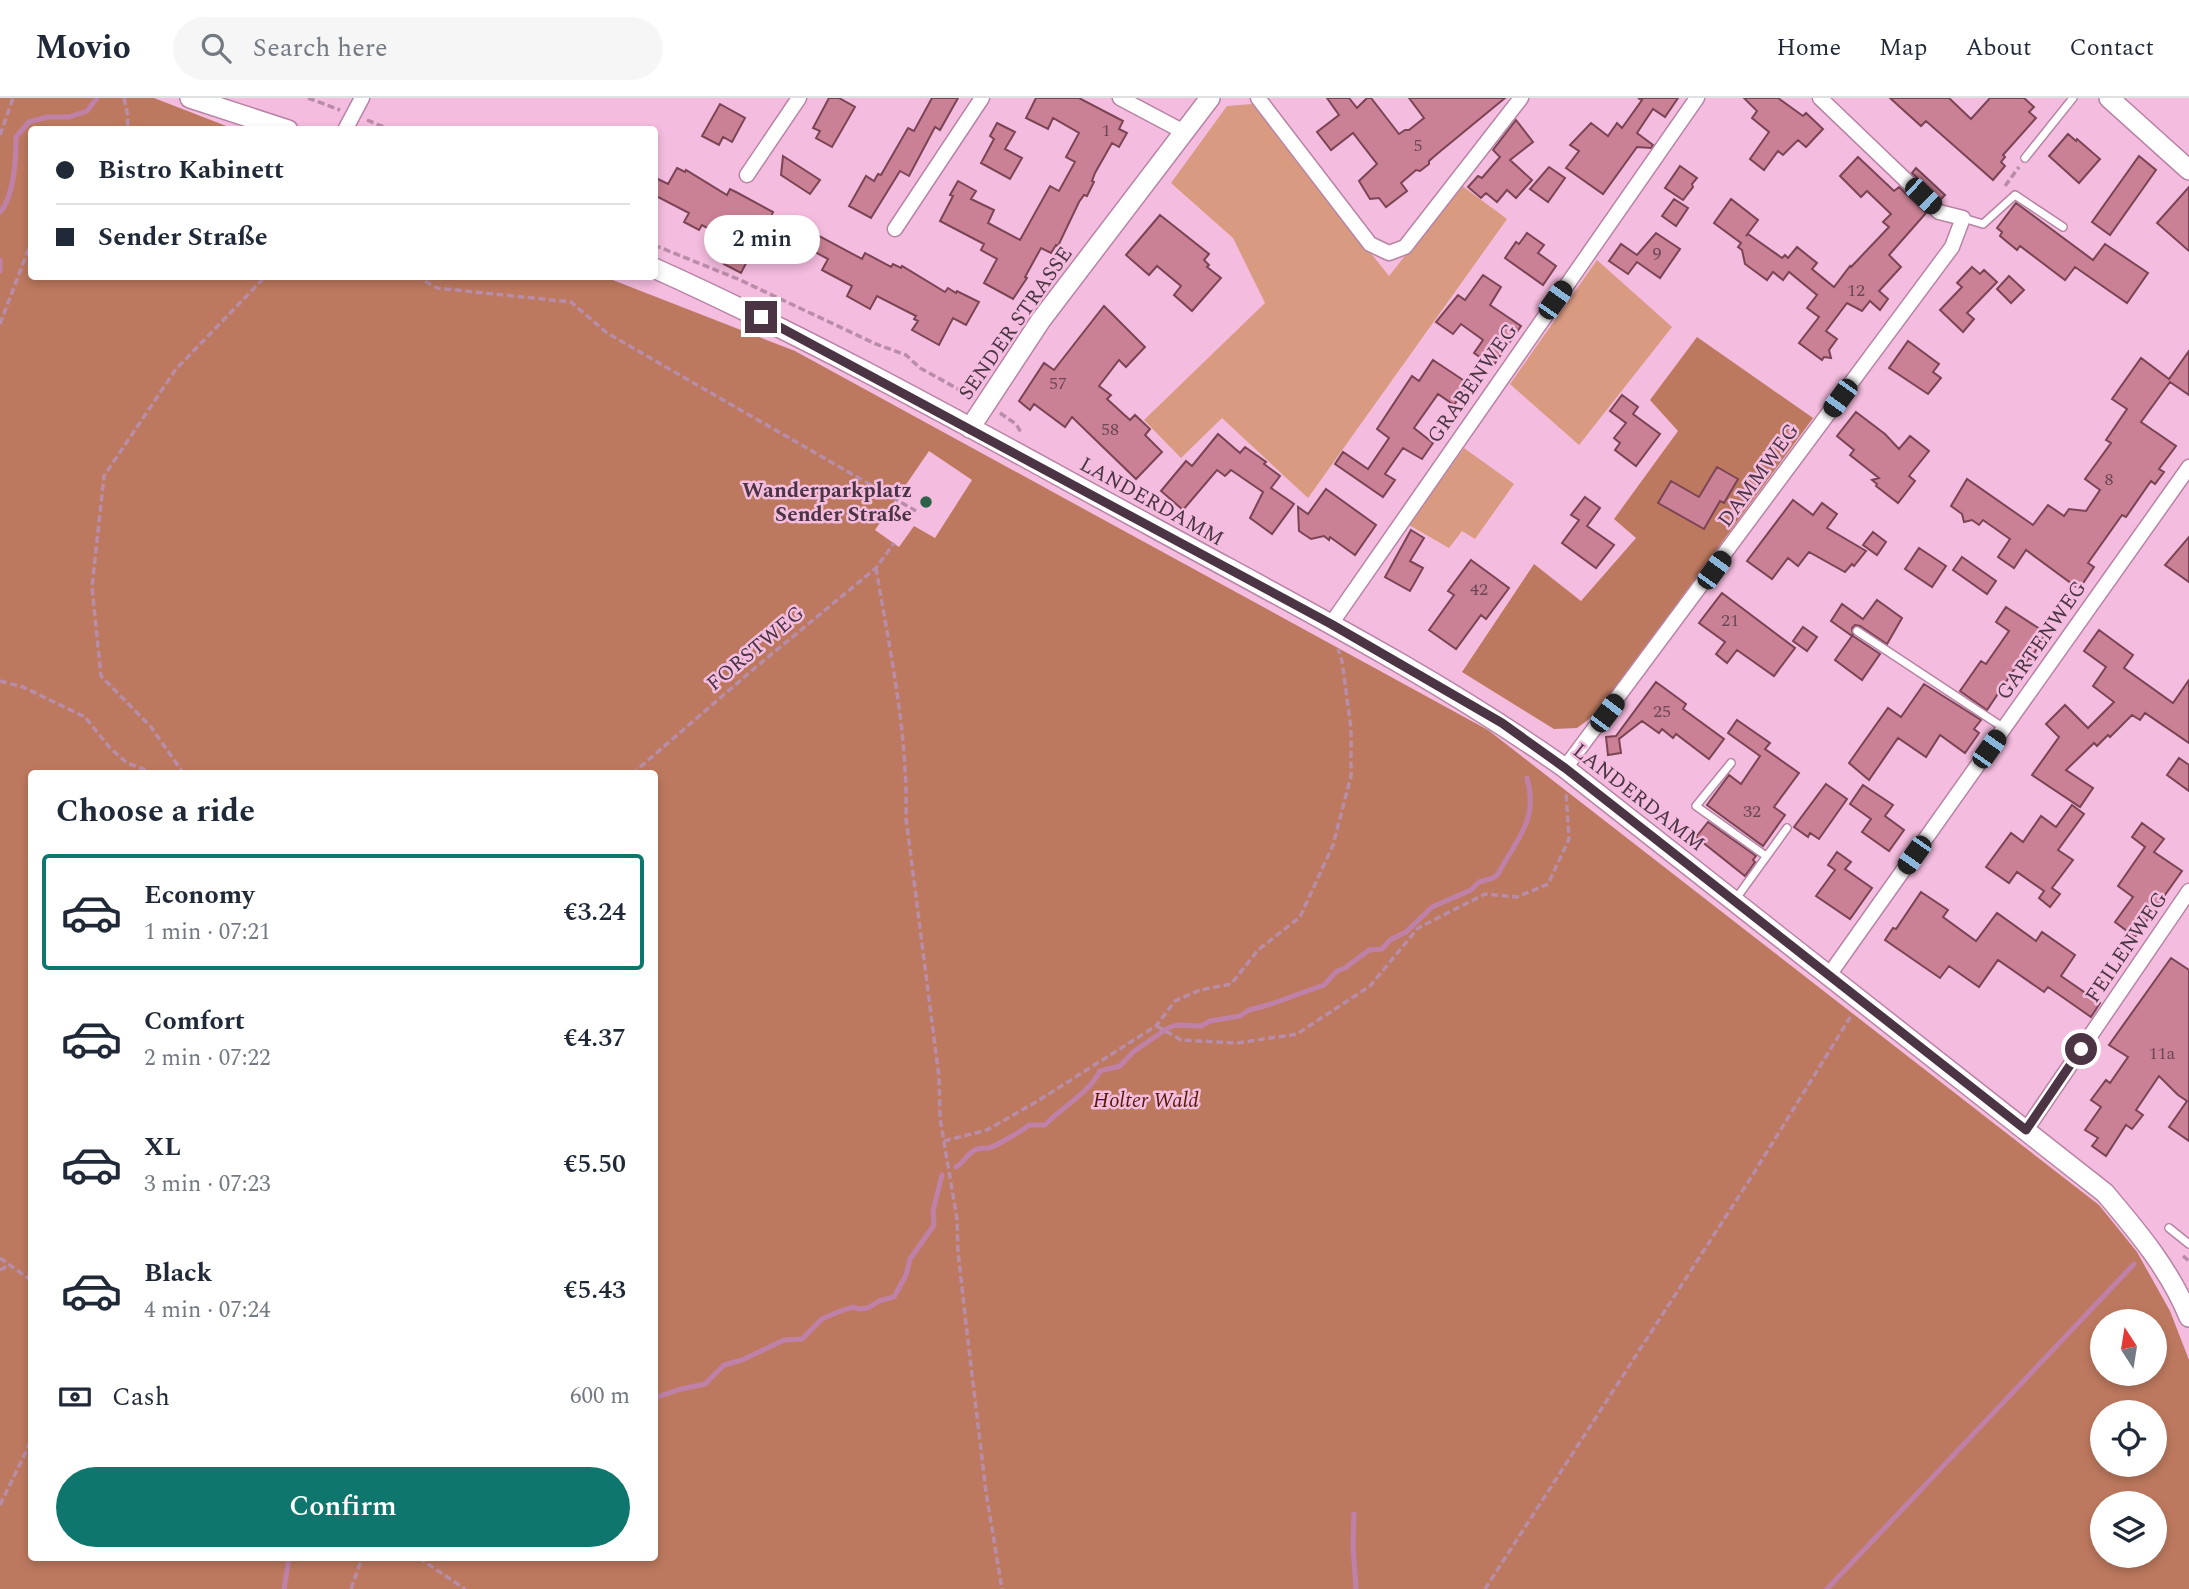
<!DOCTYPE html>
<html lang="en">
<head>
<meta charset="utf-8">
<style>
  body { margin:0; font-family:Spectral,serif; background:#f6f6f7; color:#1f2937; height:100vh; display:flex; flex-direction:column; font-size:26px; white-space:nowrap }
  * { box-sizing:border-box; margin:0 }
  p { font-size:23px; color:#747a83 }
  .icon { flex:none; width:38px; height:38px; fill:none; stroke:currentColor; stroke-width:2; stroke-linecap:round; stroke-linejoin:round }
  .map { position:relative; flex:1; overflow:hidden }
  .panel { position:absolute; left:28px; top:672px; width:630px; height:791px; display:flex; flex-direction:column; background:#fff; border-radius:7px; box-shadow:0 4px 10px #0003 }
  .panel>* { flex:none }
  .hud { position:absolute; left:28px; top:28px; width:630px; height:154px; border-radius:7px; box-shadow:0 4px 10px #0003; display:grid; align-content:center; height:154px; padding:0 28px; background:#fff }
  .needle { width:46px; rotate:348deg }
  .fabs { position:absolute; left:2090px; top:1211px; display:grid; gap:14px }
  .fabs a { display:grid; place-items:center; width:77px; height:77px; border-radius:50%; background:#fff; box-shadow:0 4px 10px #0003; font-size:35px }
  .end { position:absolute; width:32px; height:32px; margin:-16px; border:9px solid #4b3443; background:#fff; box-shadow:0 0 0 4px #fff }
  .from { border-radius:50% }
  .bubble { position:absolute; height:49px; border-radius:24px; background:#fff; box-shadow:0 4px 10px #0003; font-size:23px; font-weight:600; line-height:49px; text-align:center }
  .car { position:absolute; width:21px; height:42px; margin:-21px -10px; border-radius:9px; box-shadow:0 0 5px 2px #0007; background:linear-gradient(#222 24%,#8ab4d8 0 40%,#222 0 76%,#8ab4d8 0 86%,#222 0) }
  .hud b { display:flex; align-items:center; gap:24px; height:66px; font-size:26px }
  .hud b+b { border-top:2px solid #e0e1e3 }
  .hud i { width:18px; height:18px; background:#1f2937 }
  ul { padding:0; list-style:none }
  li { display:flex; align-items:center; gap:21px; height:116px; margin:0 14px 10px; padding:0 14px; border:4px solid transparent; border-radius:7px }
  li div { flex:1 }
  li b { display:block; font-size:26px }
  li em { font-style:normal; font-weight:600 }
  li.on { border-color:#0f766e }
  li>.icon { width:63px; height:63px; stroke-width:1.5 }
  h2 { padding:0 28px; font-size:32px; line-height:84px }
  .pay { display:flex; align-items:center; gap:18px; height:77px; padding:0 28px; font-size:26px }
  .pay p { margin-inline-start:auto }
  .cta { display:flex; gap:14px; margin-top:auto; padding:14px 28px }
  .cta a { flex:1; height:80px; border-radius:42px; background:#0f766e; color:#fff; font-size:28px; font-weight:600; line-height:80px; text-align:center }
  header { display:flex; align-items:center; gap:42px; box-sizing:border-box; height:98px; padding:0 35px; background:#fff; border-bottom:2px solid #e0e1e3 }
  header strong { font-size:33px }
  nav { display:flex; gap:38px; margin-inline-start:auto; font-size:24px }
  .search { width:490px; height:63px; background:#f6f6f7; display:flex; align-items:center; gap:18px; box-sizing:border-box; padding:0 24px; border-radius:38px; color:#747a83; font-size:26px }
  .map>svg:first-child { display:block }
  .green { fill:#d99a82 }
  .forest { fill:#bd795f; fill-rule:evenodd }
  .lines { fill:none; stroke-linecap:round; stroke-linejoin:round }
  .stream { stroke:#c081a9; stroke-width:5 }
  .building { fill:#ca8095; stroke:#7b4454; stroke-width:2 }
  .lane-casing { stroke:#b884a5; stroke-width:10 }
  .street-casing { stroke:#b884a5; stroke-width:17 }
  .secondary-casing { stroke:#b884a5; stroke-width:22 }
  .path { stroke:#b98ca8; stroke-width:3.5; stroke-dasharray:7 3.5; stroke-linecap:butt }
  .lane { stroke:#fff; stroke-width:7 }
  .street { stroke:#fff; stroke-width:14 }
  .secondary { stroke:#fff; stroke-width:19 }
  .route { stroke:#4b3443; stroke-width:9 }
  .poi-dot { fill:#2c6249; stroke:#f4bcde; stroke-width:2.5 }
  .labels { text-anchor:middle; stroke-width:5; stroke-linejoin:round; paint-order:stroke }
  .number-label { font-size:18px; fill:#6b4758 }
  .street-label { font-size:21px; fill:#4b3443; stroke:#f4bcde }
  .poi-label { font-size:21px; font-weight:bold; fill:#4b3443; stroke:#f4bcde; text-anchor:end }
  .park-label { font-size:21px; font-style:italic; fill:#571900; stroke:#f4bcde }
</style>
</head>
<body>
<header>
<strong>Movio</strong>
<div class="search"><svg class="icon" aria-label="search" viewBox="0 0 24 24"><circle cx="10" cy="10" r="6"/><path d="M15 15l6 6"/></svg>Search here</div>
<nav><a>Home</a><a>Map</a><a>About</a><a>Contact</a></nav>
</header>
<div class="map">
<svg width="2189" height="1491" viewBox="0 0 2189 1491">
  <rect width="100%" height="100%" fill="#f4bcde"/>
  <path class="green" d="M1252,6L1389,178L1461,87L1507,121L1308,400L1222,320L1181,360L1144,322L1265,205L1233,140L1171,85L1227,8Z
    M1597,162L1672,229L1579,347L1510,286Z
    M1464,350L1514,386L1475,441L1462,433L1449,450L1409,427Z"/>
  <path class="forest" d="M0,0H154L234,31L32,32V178L605,179L795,253L1488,632L2099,1107L2137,1154L2170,1213L2189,1262V1491H0ZM929,353L972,382L935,440L914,428L899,449L875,432ZM32,676H654V1460H32ZM2102,1223H2154V1276H2102ZM2102,1314H2154V1367H2102ZM2102,1405H2154V1458H2102Z
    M1697,239L1813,320L1596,616L1577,630L1554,631L1462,574L1534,466L1581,503L1636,440L1614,421L1678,333L1650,302Z"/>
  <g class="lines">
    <path class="stream" d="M0,114C14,99 16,60 16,39L29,24L48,19H69L87,13L97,0
      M0,162V173
      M956,1069C963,1065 966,1058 973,1053C978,1049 983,1051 989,1050C996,1048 1025,1031 1029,1027H1045C1063,1008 1088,996 1100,973L1120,968L1133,954L1168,930L1177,927L1201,928L1210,923L1240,918L1249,912L1268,907L1324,887L1337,873L1345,870L1369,852L1382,851L1390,842L1406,834L1432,809L1471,792L1479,784L1493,780L1498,776C1517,740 1539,722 1527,680
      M654,1300L681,1291L705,1286L724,1267L742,1262L784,1242L802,1241L822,1221L838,1214L853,1209L859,1211L868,1210L879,1203L894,1199L906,1177L910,1161L934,1127L933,1113L942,1077
      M1354,1416L1353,1448L1356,1491
      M284,1491L289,1460
      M1827,1491L2134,1166"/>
  </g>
  <path class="building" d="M829,0H839L855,9L832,49L816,40L820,33L813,30Z
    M932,0H958L940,32L935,29L909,78L900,73L871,120L849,108L866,78L874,83L878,76L881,77L908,30L914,33Z
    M1036,0H1079L1123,23L1119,31L1127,35L1119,49L1112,45L1095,75L1092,83L1094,84L1087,98L1084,97L1079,104L1058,148L1056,147L1051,155L1041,150L1025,179L1027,180L1013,201L984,185L997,161L981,152L984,146L940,123L953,98L950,97L958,83L976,93L971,101L994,112L988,125L1020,142L1050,88L1059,93L1075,64L1066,59L1079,35L1053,20L1048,31L1026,20Z
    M1327,0H1349L1357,10L1367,0H1371L1399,36L1405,32H1409L1424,20L1409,0H1505L1437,56L1429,63V66L1420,73L1416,72L1401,85L1407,93L1386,109L1379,100L1370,101L1359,83L1377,66L1353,35L1331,52L1317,34L1339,17Z
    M1638,0H1678L1665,19L1653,11L1637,35L1653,47L1651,50L1637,49L1603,96L1566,70L1579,53L1570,47L1591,25L1608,38L1617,25L1622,30L1642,2Z
    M1744,0H1778L1803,18L1806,15L1823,31L1806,49L1798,42L1783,57L1778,53L1764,72L1750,61L1769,34L1752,20L1757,13Z
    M1890,0H1949L1971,21L1990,0H2024L2034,9L2029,14L2036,20L2003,57L2005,59L2001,64L2005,68L1993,82L1926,23L1921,28Z
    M720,6L745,20L732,44L723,39L719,47L702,38Z
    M1516,22L1533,44L1510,62L1532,82L1516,100L1507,92L1497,104L1486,95L1481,100L1468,89L1478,78L1482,80L1500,59L1493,52Z
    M997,25L1015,34L1005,51L1022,60L1010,81L981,65L994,41L990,38Z
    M2068,36L2076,43L2077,41L2100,61L2079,85L2049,58Z
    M783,58L820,82L810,96L781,77Z
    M2139,58L2156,72L2110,137L2092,124Z
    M1858,59L1894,93L1899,89L1926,115L1889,157L1901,169L1879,193L1888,201L1880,212L1870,203L1862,213L1847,205L1826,233L1837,241L1829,252L1831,260L1824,259L1822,262L1799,245L1819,219L1807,210L1817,197L1789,174L1783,182L1773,174L1767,182L1745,166L1742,152L1738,149L1741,145L1714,125L1731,101L1758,122L1746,138L1748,136L1782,160L1785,157L1788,160L1797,149L1817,165L1812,171L1834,189L1850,168L1851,169L1889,129L1883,124L1891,116L1867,93L1861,99L1840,78Z
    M1680,68L1697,80L1692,86L1693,89L1683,102L1665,90Z
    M1549,69L1565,80L1548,104L1530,91Z
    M677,70L685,74L686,72L727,97L730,91L736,94L773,114L771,119L807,138L810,133L862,161L865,155L891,169L893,166L901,170L902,168L945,194L948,190L956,195L957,193L979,204L966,227L953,220L939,247L912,232L918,223L914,221L916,218L877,198L870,211L847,198L852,188L822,172L828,161L802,147L796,159L784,153L786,158L757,144L741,175L724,166L736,145L702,127L699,132L684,124L689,115L654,97V79L668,86Z
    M1916,70L1945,97L1940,102L1912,75Z
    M2189,89V153L2157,125Z
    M1674,101L1688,110L1676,128L1662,118Z
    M2016,105L2093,162L2105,146L2148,175L2127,205L2075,169L2065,182L2020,148L2017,152L2000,138L2002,134L1997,130Z
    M1160,117L1209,156L1204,162L1209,167L1207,169L1221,180L1192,213L1174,197L1181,188L1157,168L1149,177L1126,157Z
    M1527,135L1544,147L1538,155L1556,168L1543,187L1505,160L1516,144L1519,146Z
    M1656,135L1680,151L1660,180L1637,164L1628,176L1609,163L1621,146L1637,157Z
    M1972,169L1980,176L1984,172L1997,184L1967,215L1974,221L1963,234L1940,212L1962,189L1957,185Z
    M1483,177L1501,189L1490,207L1521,228L1493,268L1474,255L1483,242L1461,226L1453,236L1436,224L1458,197L1465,202Z
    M2009,178L2024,192L2011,205L1997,191Z
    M1104,208L1145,249L1126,269L1119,262L1099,288L1111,297L1107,301L1130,322L1135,317L1150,331L1145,337L1162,354L1136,381L1072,319L1065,329L1034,306L1030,312L1019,303L1044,265L1054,272Z
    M1908,243L1939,266L1933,274L1941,280L1928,296L1889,270Z
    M2189,253V297L2170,284L2141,324L2176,348L2159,371L2164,374L2155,386L2151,383L2126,419L2122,417L2088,465L2094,469L2079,491L2026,452L2014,470L1998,459L2010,441L1983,422L1979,427L1972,422L1964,424L1962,416L1951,408L1967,381L2033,427L2048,407L2064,418L2069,411L2086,413L2100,392L2085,381L2111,345L2106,342L2127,311L2112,301L2141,260L2169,281Z
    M1433,262L1469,286L1454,307L1438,296L1414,330L1433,345L1422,361L1403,350L1385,376L1395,382L1383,399L1335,366L1343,354L1368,371L1389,340L1377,331L1412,278L1419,283Z
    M1622,297L1638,309L1633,316L1660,336L1636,368L1615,352L1620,345L1614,340L1626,325L1610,313Z
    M1856,314L1885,336L1899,351L1910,338L1929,353L1909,378L1915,383L1898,405L1876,388L1877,386L1872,382L1879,380L1850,357L1854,352L1837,338Z
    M1218,336L1240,355L1245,349L1266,364L1264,366L1280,378L1271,390L1294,406L1272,436L1250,420L1263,394L1231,372L1225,378L1217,372L1183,412L1161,393L1186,363L1192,368Z
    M1717,369L1738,381L1724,405L1720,403L1704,431L1658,405L1671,383L1699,399Z
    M1326,391L1376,427L1355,457L1330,439L1329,442L1324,438L1311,441L1299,433L1298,409L1308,416Z
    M1585,399L1600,410L1587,428L1614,447L1596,470L1562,445L1579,422L1571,417Z
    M1793,402L1813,417L1822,405L1837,416L1827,430L1866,453L1854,468L1852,466L1845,474L1809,454L1798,468L1788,460L1772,481L1747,463Z
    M1411,432L1424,440L1410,463L1423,470L1410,493L1385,479Z
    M1873,434L1886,444L1877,457L1863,447Z
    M2189,439V484L2165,467Z
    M1919,450L1946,468L1932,489L1905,471Z
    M1962,459L1996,483L1987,496L1953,472Z
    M1471,462L1509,490L1486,521L1481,517L1456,551L1429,532L1454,497L1448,493Z
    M1722,495L1795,550L1774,578L1737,552L1727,565L1716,556L1725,544L1699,525Z
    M1877,502L1902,520L1887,546L1860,528L1855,527L1852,530L1853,538L1880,556L1862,582L1835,562L1852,538L1831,523L1842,506L1863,521Z
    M2006,509L2046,535L2031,561L2029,560L2021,571L2016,569L1987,612L1960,593L1981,563L1986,566L2009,533L1996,524Z
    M1803,529L1817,539L1807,553L1793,543Z
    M2099,532L2133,557L2124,570L2173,605L2189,582V645L2145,615L2140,622L2132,617L2110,639L2108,637L2097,648L2094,645L2066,672L2093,690L2080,709L2032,677L2059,639L2046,626L2065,607L2088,630L2114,604L2093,588L2106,569L2084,553Z
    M1656,584L1686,606L1683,611L1724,641L1709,661L1676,636L1673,640L1662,631L1659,635L1642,623L1619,641L1621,655L1608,657L1606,639L1616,638Z
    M1924,586L1981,622L1974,631L1979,635L1965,655L1940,637L1926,659L1898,640L1869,682L1849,665L1888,610L1901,619Z
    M1737,622L1770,645L1765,651L1799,675L1774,709L1785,717L1763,748L1707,707L1729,677L1741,686L1760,658L1728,635Z
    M2179,660L2189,667V693L2167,677Z
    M1826,686L1847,701L1819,741L1810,735L1808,739L1794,729Z
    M1863,687L1893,707L1885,718L1904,732L1889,753L1862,734L1871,721L1850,706Z
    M2072,707L2084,716L2058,752L2073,762L2052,790L2060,796L2050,809L2039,800L2044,793L2017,774L2009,785L1986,769L2011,735L2023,744L2041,718L2056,729Z
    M1708,724L1756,758L1753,762L1755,764L1745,778L1696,739Z
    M2142,725L2164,741L2154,754L2182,773L2135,839L2115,824L2133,799L2118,788L2145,749L2132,739Z
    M1837,754L1851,764L1845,771L1872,790L1850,821L1816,798L1835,772L1828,767Z
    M1921,794L1948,812L1943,819L1976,843L1997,815L2036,843L2042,834L2075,857L2061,878L2100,905L2091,919L2048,889L2044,894L1998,862L1979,889L1949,868L1940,880L1885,842L1893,830L1896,831Z
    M2171,860L2189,872V1043L2169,1029L2187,1003L2178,997L2159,978L2136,1012L2143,1017L2132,1031L2126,1027L2106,1058L2092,1048L2098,1040L2085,1032L2101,1009L2091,1002L2106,982L2110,985L2128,959L2109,947Z"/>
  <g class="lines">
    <defs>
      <path id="lane" d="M2025,60L2073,0
        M1963,120L1983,126L2015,97L2063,129
        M1857,533L2004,630
        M1731,665L1696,708L1766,758
        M1735,802L1787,730
        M2169,1130L2189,1146"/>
      <path id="street" d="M1120,0L1184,34
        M1258,0L1370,146L1389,155L1405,149L1521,0
        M345,32L362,0
        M747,77L799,0
        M895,131L982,0
        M1331,526L1697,0
        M1565,670L1952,149L1963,120L1939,114L1820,0
        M1829,877L2189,369
        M2026,1032L2189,793"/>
      <path id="secondary" d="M190,0L288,32
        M2109,0L2189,72
        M654,170C825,247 987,339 1151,428C1291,505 1435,578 1565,670L2105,1095C2138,1134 2170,1172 2189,1219
        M970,330L1041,222L1210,0"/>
    </defs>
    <use href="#lane" class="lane-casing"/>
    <use href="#street" class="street-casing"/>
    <use href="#secondary" class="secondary-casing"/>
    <path class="path" d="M124,0L128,18L127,32
      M308,0L340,12
      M367,22L391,32
      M0,37L13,0
      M2005,88L2019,69
      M654,147L738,181L876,246L906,257L920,270L969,297
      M416,178L437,190L571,204L607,235L916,413
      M0,226L32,142
      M1000,315L1016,326L1022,336
      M876,470C890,553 908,636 906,720L939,979L940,1020L957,1121L958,1154L968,1243L986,1394L1002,1491
      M0,583L23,589L85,619L110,650L127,665L157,676
      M184,676L151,629L101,578L92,489L104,378L176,271L266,178
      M632,676L756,569L876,470L894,445
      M1157,928L1181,942L1237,945L1297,936L1370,888L1418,830L1485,796L1517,799L1548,786L1569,741L1566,693
      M944,1043L987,1032L1036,1004L1156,928L1175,903L1200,892L1231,886L1258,852L1300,819L1333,747L1351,678V630L1342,563L1338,551
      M2183,1158L2189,1163
      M0,1160L32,1183
      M0,1172L9,1167
      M0,1407L32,1341
      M419,1460L465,1491
      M351,1491L362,1460
      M1485,1491L1752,1078L1851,918"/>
    <use href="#lane" class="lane"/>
    <use href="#street" class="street"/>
    <use href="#secondary" class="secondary"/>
  </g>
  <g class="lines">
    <path class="route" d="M761,219L1331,526L1502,625L1565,670L2026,1032L2081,951"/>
  </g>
  <circle class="poi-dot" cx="926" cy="404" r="7"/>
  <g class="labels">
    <g class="number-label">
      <text x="1106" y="38">1</text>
      <text x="1418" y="53">5</text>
      <text x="1657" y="161">9</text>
      <text x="1856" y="198">12</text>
      <text x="1058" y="291">57</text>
      <text x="1110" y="337">58</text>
      <text x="2109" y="387">8</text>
      <text x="1479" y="497">42</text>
      <text x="1730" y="528">21</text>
      <text x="1662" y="619">25</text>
      <text x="1752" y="719">32</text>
      <text x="2162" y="961">11a</text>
    </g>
    <g class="street-label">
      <text transform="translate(1015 225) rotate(-55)" y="7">SENDER STRASSE</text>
      <text transform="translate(1472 285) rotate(-55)" y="7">GRABENWEG</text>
      <text transform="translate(1758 377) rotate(-54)" y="7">DAMMWEG</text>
      <text transform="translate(1152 403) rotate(29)" y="7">LANDERDAMM</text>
      <text transform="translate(2041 542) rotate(-55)" y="7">GARTENWEG</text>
      <text transform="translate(755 550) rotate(-40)" y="7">FORSTWEG</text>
      <text transform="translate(1639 699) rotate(38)" y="7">LANDERDAMM</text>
      <text transform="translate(2126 849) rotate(-56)" y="7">FEILENWEG</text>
    </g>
    <g class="poi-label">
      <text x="912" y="399">Wanderparkplatz<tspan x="912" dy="24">Sender Straße</tspan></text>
    </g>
    <g class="park-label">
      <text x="1146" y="1009">Holter Wald</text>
    </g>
  </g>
</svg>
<div class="fabs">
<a><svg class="needle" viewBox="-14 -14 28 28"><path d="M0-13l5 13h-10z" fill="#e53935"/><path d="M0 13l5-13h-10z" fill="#747a83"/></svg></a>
<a><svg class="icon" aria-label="locate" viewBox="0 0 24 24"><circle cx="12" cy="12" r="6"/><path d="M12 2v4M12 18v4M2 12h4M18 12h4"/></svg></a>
<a><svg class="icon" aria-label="layers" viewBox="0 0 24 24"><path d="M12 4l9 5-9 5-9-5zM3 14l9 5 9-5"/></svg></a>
</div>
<i class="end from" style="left:2081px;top:951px"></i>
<i class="end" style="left:761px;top:219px"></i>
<div class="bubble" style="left:704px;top:117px;width:116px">2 min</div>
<i class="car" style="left:1923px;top:98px;rotate:134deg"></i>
<i class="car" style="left:1555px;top:202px;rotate:35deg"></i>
<i class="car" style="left:1840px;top:300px;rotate:216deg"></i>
<i class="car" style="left:1714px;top:472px;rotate:36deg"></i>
<i class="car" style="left:1607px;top:615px;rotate:37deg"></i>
<i class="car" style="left:1989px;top:651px;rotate:35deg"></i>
<i class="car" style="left:1914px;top:757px;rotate:215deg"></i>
<div class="hud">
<b><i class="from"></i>Bistro Kabinett</b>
<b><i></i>Sender Straße</b>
</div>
<section class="panel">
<h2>Choose a ride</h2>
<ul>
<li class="on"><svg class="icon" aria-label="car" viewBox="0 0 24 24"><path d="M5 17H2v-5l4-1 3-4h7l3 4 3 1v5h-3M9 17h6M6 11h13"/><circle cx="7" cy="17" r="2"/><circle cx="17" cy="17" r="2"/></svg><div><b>Economy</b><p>1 min · 07:21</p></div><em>€3.24</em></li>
<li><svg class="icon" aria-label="car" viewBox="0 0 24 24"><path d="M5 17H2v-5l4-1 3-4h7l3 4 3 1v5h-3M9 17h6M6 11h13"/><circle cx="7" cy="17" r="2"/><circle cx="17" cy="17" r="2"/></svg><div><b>Comfort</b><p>2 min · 07:22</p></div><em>€4.37</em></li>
<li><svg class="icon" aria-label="car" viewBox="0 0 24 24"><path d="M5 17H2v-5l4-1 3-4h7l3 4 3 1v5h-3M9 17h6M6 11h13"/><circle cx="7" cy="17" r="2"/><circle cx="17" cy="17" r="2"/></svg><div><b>XL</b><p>3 min · 07:23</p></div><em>€5.50</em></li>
<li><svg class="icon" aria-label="car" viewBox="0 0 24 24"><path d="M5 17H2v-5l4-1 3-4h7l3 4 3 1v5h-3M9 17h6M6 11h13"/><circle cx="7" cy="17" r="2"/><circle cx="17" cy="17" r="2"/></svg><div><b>Black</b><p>4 min · 07:24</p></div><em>€5.43</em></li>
</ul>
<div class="pay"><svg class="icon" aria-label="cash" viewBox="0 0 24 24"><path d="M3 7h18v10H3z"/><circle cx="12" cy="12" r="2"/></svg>Cash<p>600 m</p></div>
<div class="cta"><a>Confirm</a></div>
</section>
</div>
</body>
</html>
